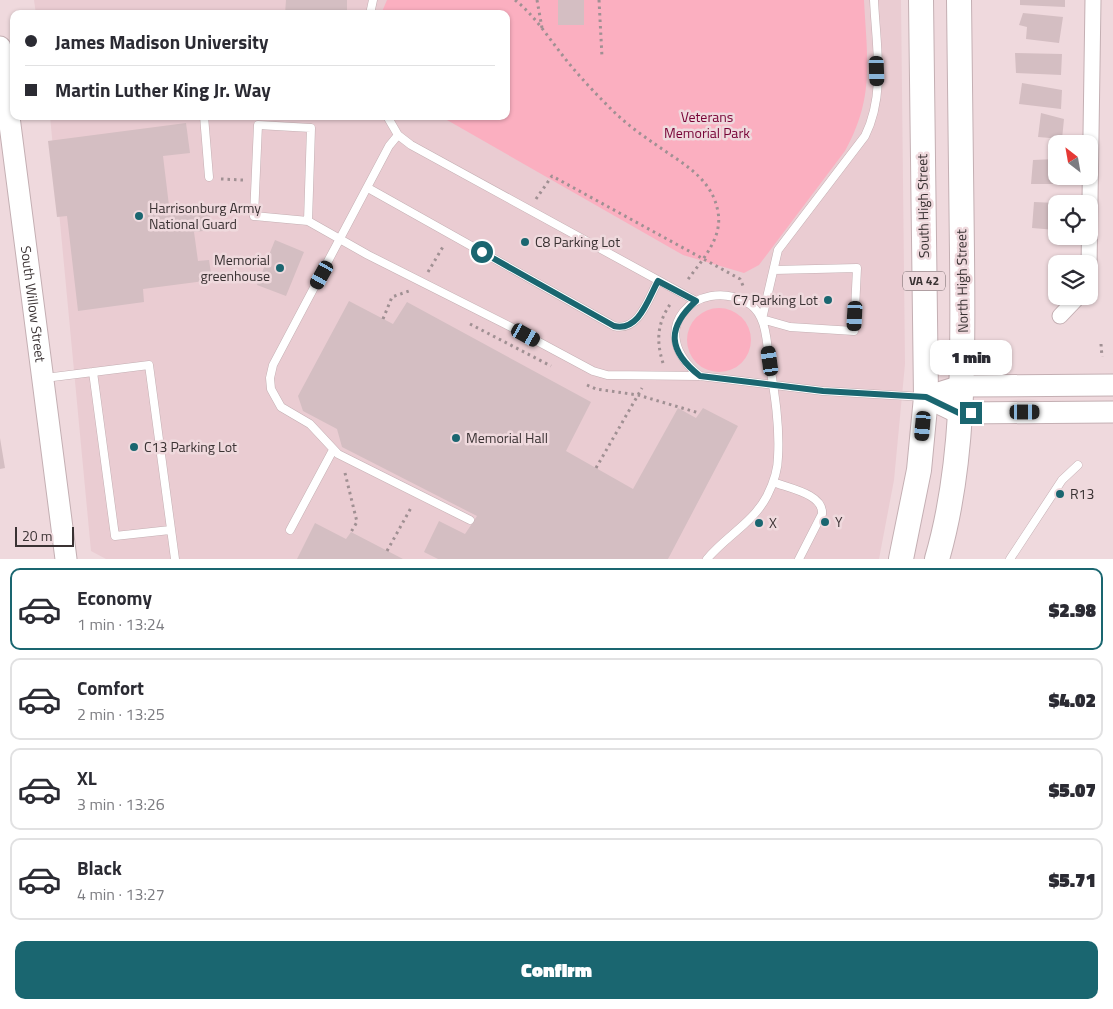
<!DOCTYPE html>
<html lang="en">
<head>
<meta charset="utf-8">
<style>
  body { margin:0; font-family:"Titillium Web",sans-serif; background:#f7f7f7; color:#2b2b33; height:100vh; display:flex; flex-direction:column; font-size:19px; white-space:nowrap }
  * { box-sizing:border-box; margin:0 }
  p { font-size:16px; color:#7c7c81 }
  .icon { flex:none; width:28px; height:28px; fill:none; stroke:currentColor; stroke-width:2; stroke-linecap:round; stroke-linejoin:round }
  .map { position:relative; height:559px; overflow:hidden }
  .side { display:flex; flex-direction:column; background:#fff; flex:1 }
  .side>* { flex:none }
  .top-card { position:absolute; left:10px; top:10px; width:500px; height:110px; border-radius:10px; box-shadow:0 1px 4px #0004; display:grid; align-content:center; height:110px; padding:0 15px; background:#fff }
  .needle { width:32px; rotate:329deg }
  .buttons { position:absolute; left:1048px; top:135px; display:grid; gap:10px }
  .buttons a { display:grid; place-items:center; width:50px; height:50px; border-radius:10px; background:#fff; box-shadow:0 1px 4px #0004; font-size:25px }
  .scale { position:absolute; left:15px; bottom:12px; width:59px; box-sizing:border-box; padding-left:5px; border:2px solid #3a3233; border-top:0; font-size:14px; line-height:18px; white-space:nowrap; color:#3a3233; -webkit-text-stroke:4px #efd9dd; paint-order:stroke }
  .end { position:absolute; width:22px; height:22px; margin:-11px; border:6px solid #1a6670; background:#fff; box-shadow:0 0 0 2px #fff }
  .from { border-radius:50% }
  .bubble { position:absolute; height:35px; border-radius:10px; background:#fff; box-shadow:0 1px 4px #0004; font-size:16px; font-weight:800; line-height:35px; text-align:center }
  .car { position:absolute; width:15px; height:30px; margin:-15px -8px; border-radius:6px; box-shadow:0 0 4px 1px #0007; background:linear-gradient(#222 24%,#8ab4d8 0 40%,#222 0 76%,#8ab4d8 0 86%,#222 0) }
  .top-card b { display:flex; align-items:center; gap:18px; height:48px; font-size:19px }
  .top-card b+b { border-top:1px solid #e1e1e2 }
  .top-card i { width:12px; height:12px; background:#2b2b33 }
  ul { padding:9px 0 0; list-style:none }
  li { display:flex; align-items:center; gap:15px; height:82px; margin:0 10px 8px; padding:0 5px; border:2px solid #e1e1e2; border-radius:10px }
  li div { flex:1 }
  li b { display:block; font-size:19px }
  li em { font-style:normal; font-weight:800 }
  li.active { border-color:#1a6670 }
  li>.icon { width:45px; height:45px; stroke-width:1.5 }
  .button { display:flex; gap:10px; margin-top:auto; padding:10px 15px }
  .button a { flex:1; height:58px; border-radius:10px; background:#1a6670; color:#fff; font-size:20px; font-weight:800; line-height:58px; text-align:center }
  .map>svg:first-child { display:block }
  .built { fill:#eaccd2 }
  .green { fill:#fbafc0 }
  .building { fill:#d4bec2 }
  .lines { fill:none; stroke-linecap:round; stroke-linejoin:round }
  .lane-casing { stroke:#c4afb3; stroke-width:9 }
  .street-casing { stroke:#c4afb3; stroke-width:17 }
  .secondary-casing { stroke:#c4afb3; stroke-width:23 }
  .primary-casing { stroke:#c4afb3; stroke-width:26 }
  .path { stroke:#a09093; stroke-width:3; stroke-dasharray:2.5 4; stroke-linecap:butt }
  .lane { stroke:#fff; stroke-width:8 }
  .street { stroke:#fff; stroke-width:15 }
  .secondary { stroke:#fff; stroke-width:21 }
  .primary { stroke:#fff; stroke-width:24 }
  .route { stroke:#1a6670; stroke-width:6 }
  .poi-dot { fill:#1a6670; stroke:#efd9dd; stroke-width:2 }
  .labels { text-anchor:middle; stroke-width:5; stroke-linejoin:round; paint-order:stroke }
  .shield { fill:#efd9dd; stroke:#706466; stroke-width:1 }
  .shield-label { font-size:12px; font-weight:bold; fill:#3a3233 }
  .park-label { font-size:14px; fill:#760235; stroke:#efd9dd }
  .street-label { font-size:14px; fill:#3a3233; stroke:#efd9dd }
  .poi-label { font-size:14px; fill:#3a3233; stroke:#efd9dd; text-anchor:start }
</style>
</head>
<body>
<div class="map">
<svg width="1113" height="559" viewBox="0 0 1113 559">
  <rect width="100%" height="100%" fill="#efd9dd"/>
  <path class="built" d="M34,0H901L905,364L894,480L879,559H106L91,551L50,116H506V14H36Z"/>
  <path class="green" d="M387,0H864C867,59 875,97 845,151L759,265L744,273L683,255L440,116H506V14H381Z
    M687 340a32 32 0 1 1 64 0a32 32 0 1 1-64 0Z"/>
  <path class="building" d="M286,0H347V14H285Z
    M558,0H584V25H558Z
    M1020,0H1065V7L1020,5Z
    M1023,13L1063,17L1059,43L1026,39L1027,27L1019,25Z
    M1015,53L1062,54L1061,75L1016,73Z
    M1022,83L1062,90L1061,109L1019,104Z
    M1041,113L1064,119L1062,139L1038,137Z
    M186,123L190,153L163,156L170,214L209,210L212,230L194,232L198,261L209,260L212,280L143,289L144,302L78,311L67,216L57,217L48,141Z
    M1056,159V176H1067L1066,184H1031L1033,160Z
    M1034,202L1056,203V230L1032,228Z
    M275,240L304,252L286,296L257,285Z
    M349,301L393,324L407,302L591,402L566,451L633,489L678,408L696,418L703,408L738,426L668,559H438L424,552L439,521L465,534L477,516L342,447L337,429L303,411L298,396Z
    M0,438L5,468L0,469Z
    M315,523L346,539L351,532L403,559H297Z"/>
  <g class="lines">
    <defs>
      <path id="lane" d="M370,14L373,0
        M204,116L209,177
        M387,116L398,135L411,145L696,301
        M398,135L389,146L273,365L270,378L271,389L281,407L310,424L338,454L470,520
        M368,188L614,326C639,332 648,299 658,281
        M308,221L311,128L258,125L254,216L308,221L368,255L511,327L593,371L607,375L700,376L823,391L924,397
        M774,270L857,268L854,331L790,327L762,319L778,250L865,136C886,94 876,45 874,0
        M93,372L115,536L170,530
        M700,376C642,330 698,276 746,302C752,305 758,311 761,318C767,330 767,345 769,359C774,390 780,424 778,457C778,471 773,484 767,496C753,523 726,536 707,559
        M45,378L149,365L175,559
        M773,482C788,488 824,494 822,514L799,559
        M290,530L333,450
        M1010,559L1062,480L1078,465"/>
      <path id="street" d="M1089,269L1093,0
        M1060,316L1079,296"/>
      <g id="secondary">
        <path id="s1" d="M0,47L66,559"/>
        <path d="M926,397L959,413L1113,412"/>
        <path d="M926,397L961,386L1113,385"/>
      </g>
      <path id="primary" d="M901,559L919,470L926,397L921,0
        M937,559C965,463 963,354 962,254C961,169 960,85 959,0"/>
    </defs>
    <use href="#lane" class="lane-casing"/>
    <use href="#street" class="street-casing"/>
    <use href="#secondary" class="secondary-casing"/>
    <use href="#primary" class="primary-casing"/>
    <path class="path" d="M515,0C533,14 546,34 560,52C575,72 593,91 611,109C624,122 640,134 655,144C681,163 712,177 718,212C723,239 701,261 686,282
      M537,0L542,28
      M599,0L602,57
      M221,179L243,180
      M536,199L552,176L740,279L744,288
      M428,272L444,245
      M383,319L392,297L409,291
      M470,324L551,366
      M1101,344L1102,357
      M663,363C656,341 657,323 671,303
      M587,385L596,389L638,395L699,413
      M596,468L642,388
      M345,473L357,522L351,532
      M387,551L412,506"/>
    <use href="#lane" class="lane"/>
    <use href="#street" class="street"/>
    <use href="#secondary" class="secondary"/>
    <use href="#primary" class="primary"/>
  </g>
  <g class="lines">
    <path class="route" d="M482,252L614,326C639,332 648,299 658,281L696,301C666,328 668,351 700,376L823,391L926,397L959,413H971"/>
  </g>
  <g class="poi-dot">
    <circle cx="139" cy="216" r="5"/>
    <circle cx="525" cy="242" r="5"/>
    <circle cx="280" cy="268" r="5"/>
    <circle cx="828" cy="300" r="5"/>
    <circle cx="456" cy="438" r="5"/>
    <circle cx="134" cy="447" r="5"/>
    <circle cx="1060" cy="494" r="5"/>
    <circle cx="825" cy="522" r="5"/>
    <circle cx="759" cy="523" r="5"/>
  </g>
  <g class="labels">
    <rect class="shield" x="903" y="271.5" width="42" height="19" rx="4"/>
    <g class="shield-label">
      <text x="924" y="285">VA 42</text>
    </g>
    <g class="park-label">
      <text x="707" y="122">Veterans<tspan x="707" dy="16">Memorial Park</tspan></text>
    </g>
    <g class="street-label">
      <text transform="translate(923 206) rotate(-91)" y="5">South High Street</text>
      <text transform="translate(962 281) rotate(-91)" y="5">North High Street</text>
      <text dy="5" stroke="none"><textPath href="#s1" startOffset="259">South Willow Street</textPath></text>
    </g>
    <g class="poi-label">
      <text x="149" y="213">Harrisonburg Army<tspan x="149" dy="16">National Guard</tspan></text>
      <text x="535" y="247">C8 Parking Lot</text>
      <text x="270" y="265" text-anchor="end">Memorial<tspan x="270" dy="16">greenhouse</tspan></text>
      <text x="818" y="305" text-anchor="end">C7 Parking Lot</text>
      <text x="466" y="443">Memorial Hall</text>
      <text x="144" y="452">C13 Parking Lot</text>
      <text x="1070" y="499">R13</text>
      <text x="835" y="527">Y</text>
      <text x="769" y="528">X</text>
    </g>
  </g>
</svg>
<div class="buttons">
<a><svg class="needle" viewBox="-14 -14 28 28"><path d="M0-13l5 13h-10z" fill="#e53935"/><path d="M0 13l5-13h-10z" fill="#7c7c81"/></svg></a>
<a><svg class="icon" aria-label="locate" viewBox="0 0 24 24"><circle cx="12" cy="12" r="6"/><path d="M12 2v4M12 18v4M2 12h4M18 12h4"/></svg></a>
<a><svg class="icon" aria-label="layers" viewBox="0 0 24 24"><path d="M12 4l9 5-9 5-9-5zM3 14l9 5 9-5"/></svg></a>
</div>
<div class="scale">20 m</div>
<i class="end from" style="left:482px;top:252px"></i>
<i class="end" style="left:971px;top:413px"></i>
<div class="bubble" style="left:930px;top:340px;width:82px">1 min</div>
<i class="car" style="left:877px;top:71px;rotate:178deg"></i>
<i class="car" style="left:322px;top:275px;rotate:209deg"></i>
<i class="car" style="left:855px;top:316px;rotate:183deg"></i>
<i class="car" style="left:526px;top:335px;rotate:119deg"></i>
<i class="car" style="left:770px;top:361px;rotate:352deg"></i>
<i class="car" style="left:1025px;top:412px;rotate:90deg"></i>
<i class="car" style="left:923px;top:426px;rotate:185deg"></i>
<div class="top-card">
<b><i class="from"></i>James Madison University</b>
<b><i></i>Martin Luther King Jr. Way</b>
</div>
</div>
<section class="side">
<ul>
<li class="active"><svg class="icon" aria-label="car" viewBox="0 0 24 24"><path d="M5 17H2v-5l4-1 3-4h7l3 4 3 1v5h-3M9 17h6M6 11h13"/><circle cx="7" cy="17" r="2"/><circle cx="17" cy="17" r="2"/></svg><div><b>Economy</b><p>1 min · 13:24</p></div><em>$2.98</em></li>
<li><svg class="icon" aria-label="car" viewBox="0 0 24 24"><path d="M5 17H2v-5l4-1 3-4h7l3 4 3 1v5h-3M9 17h6M6 11h13"/><circle cx="7" cy="17" r="2"/><circle cx="17" cy="17" r="2"/></svg><div><b>Comfort</b><p>2 min · 13:25</p></div><em>$4.02</em></li>
<li><svg class="icon" aria-label="car" viewBox="0 0 24 24"><path d="M5 17H2v-5l4-1 3-4h7l3 4 3 1v5h-3M9 17h6M6 11h13"/><circle cx="7" cy="17" r="2"/><circle cx="17" cy="17" r="2"/></svg><div><b>XL</b><p>3 min · 13:26</p></div><em>$5.07</em></li>
<li><svg class="icon" aria-label="car" viewBox="0 0 24 24"><path d="M5 17H2v-5l4-1 3-4h7l3 4 3 1v5h-3M9 17h6M6 11h13"/><circle cx="7" cy="17" r="2"/><circle cx="17" cy="17" r="2"/></svg><div><b>Black</b><p>4 min · 13:27</p></div><em>$5.71</em></li>
</ul>
<div class="button"><a>Confirm</a></div>
</section>
</body>
</html>
